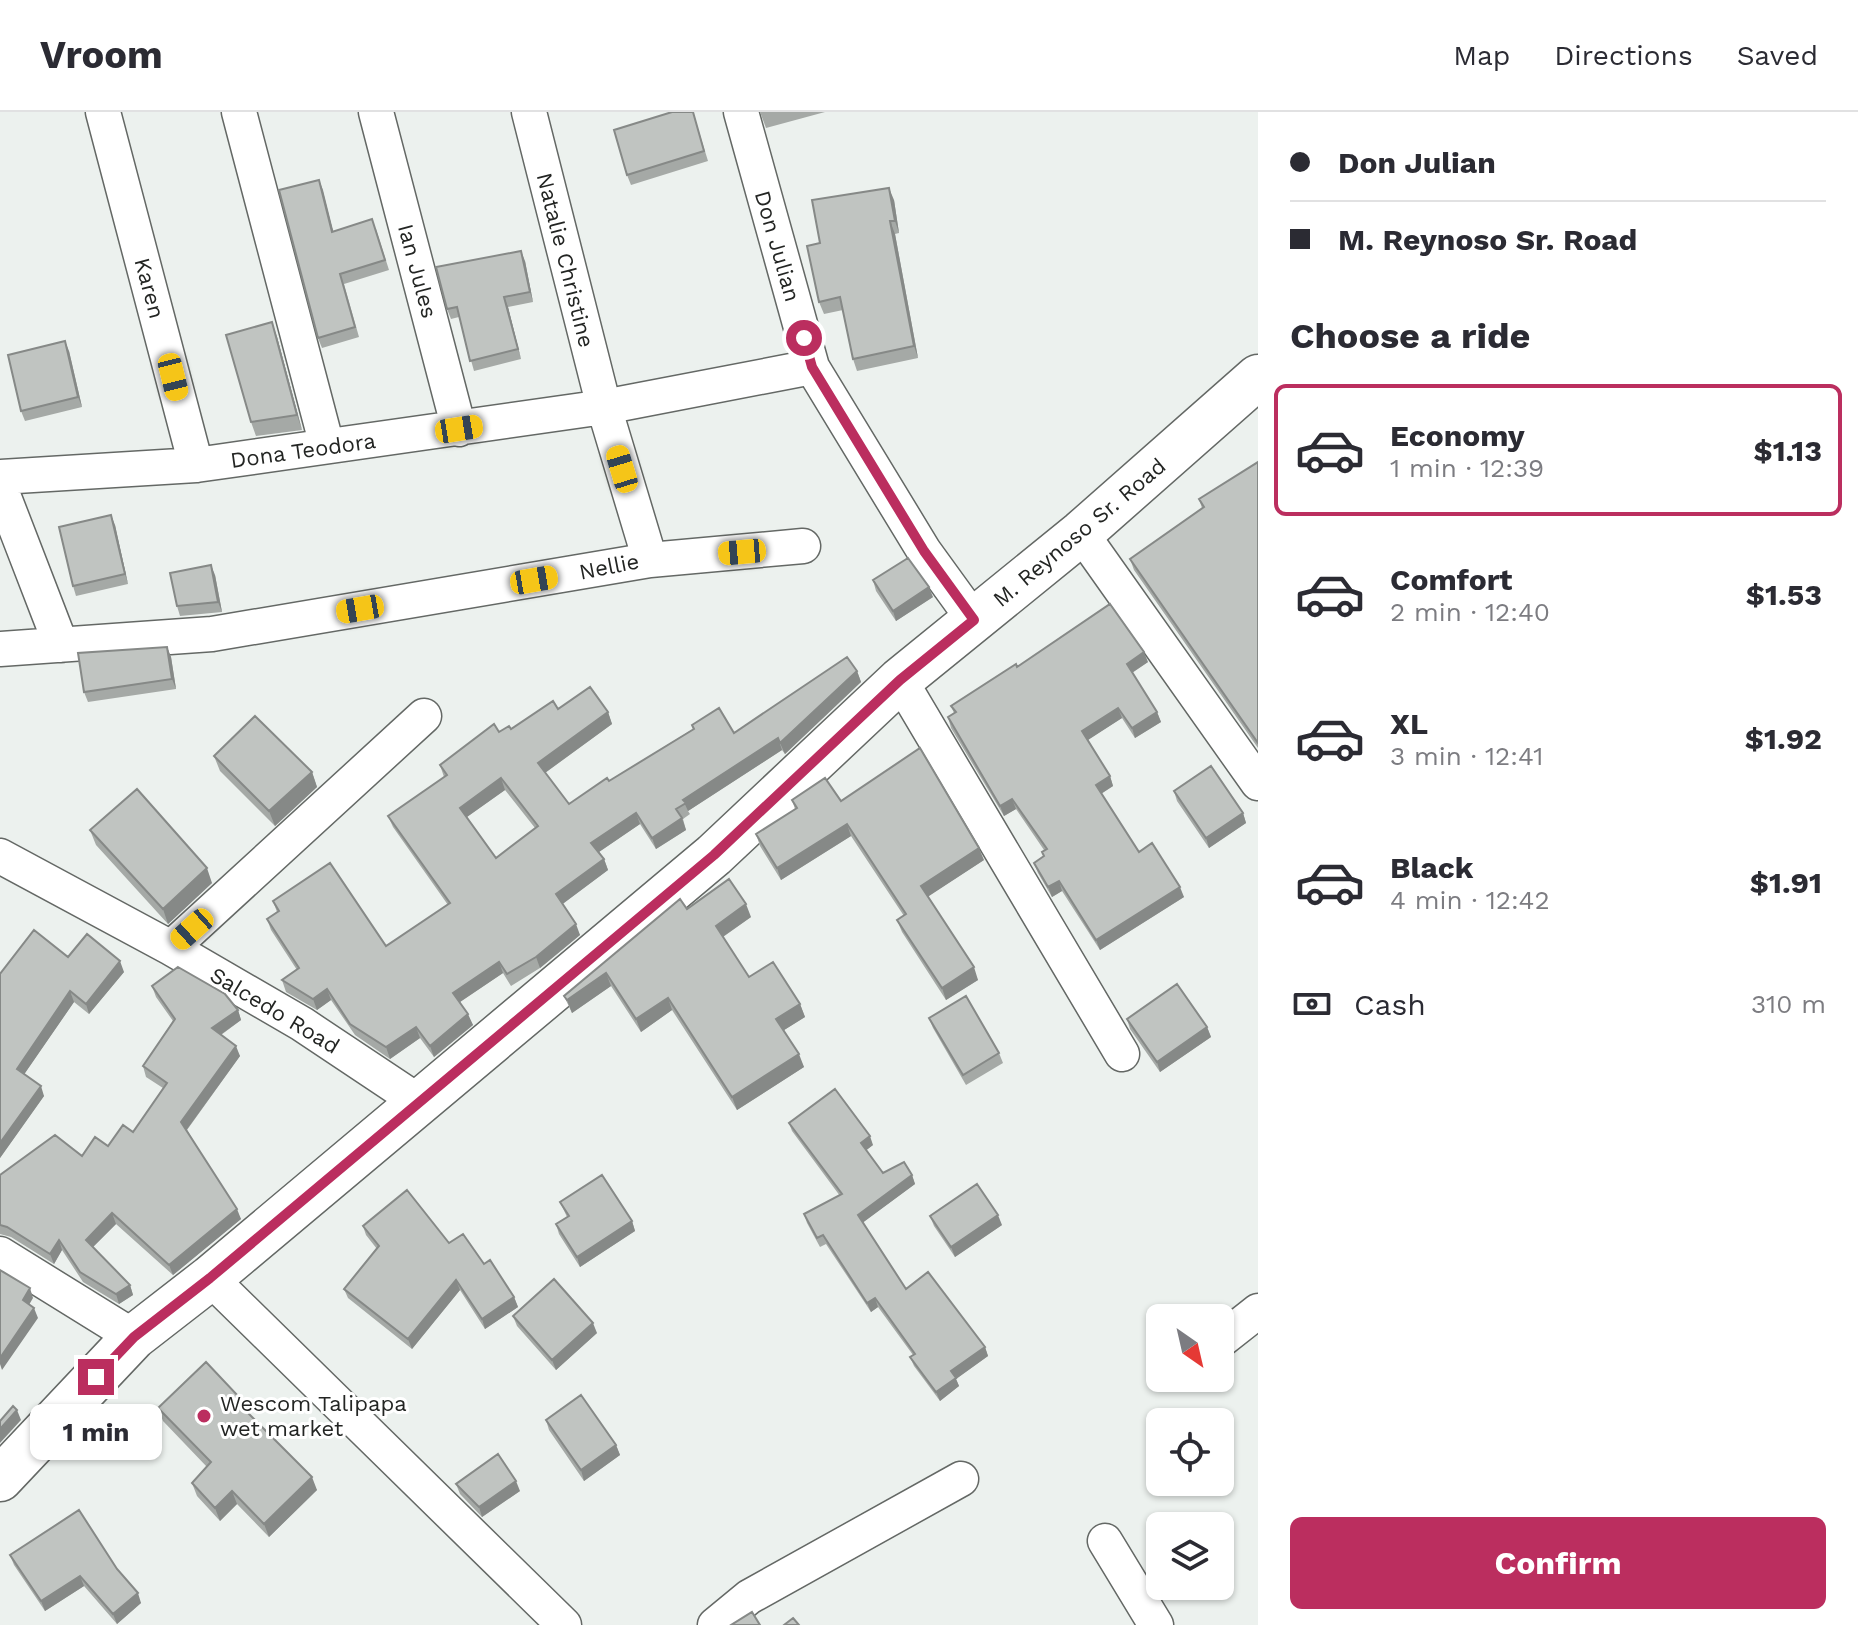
<!DOCTYPE html>
<html lang="en">
<head>
<meta charset="utf-8">
<style>
  body { margin:0; font-family:"Work Sans",sans-serif; background:#f2f2f3; color:#2b2b33; height:100vh; display:flex; flex-direction:column; font-size:30px; white-space:nowrap }
  * { box-sizing:border-box; margin:0 }
  p { font-size:26px; color:#7c7c81 }
  .icon { flex:none; width:44px; height:44px; fill:none; stroke:currentColor; stroke-width:2; stroke-linecap:round; stroke-linejoin:round }
  .map { position:relative; flex:1; overflow:hidden }
  .drawer { display:flex; flex-direction:column; background:#fff; width:600px }
  .drawer>* { flex:none }
  .hud { display:grid; align-content:center; height:176px; padding:0 32px; background:#fff }
  .needle { width:52px; rotate:146deg }
  .tools { position:absolute; left:1146px; top:1192px; display:grid; gap:16px }
  .tools a { display:grid; place-items:center; width:88px; height:88px; border-radius:12px; background:#fff; box-shadow:0 2px 6px #0004; font-size:40px }
  .end { position:absolute; width:36px; height:36px; margin:-18px; border:10px solid #bb2e5f; background:#fff; box-shadow:0 0 0 4px #fff }
  .from { border-radius:50% }
  .bubble { position:absolute; height:56px; border-radius:12px; background:#fff; box-shadow:0 2px 6px #0004; font-size:26px; font-weight:700; line-height:56px; text-align:center }
  .car { position:absolute; width:24px; height:48px; margin:-24px -12px; border-radius:10px; box-shadow:0 0 6px 2px #0007; background:linear-gradient(#f5c518 24%,#345 0 40%,#f5c518 0 76%,#345 0 86%,#f5c518 0) }
  .hud b { display:flex; align-items:center; gap:28px; height:76px; font-size:30px }
  .hud b+b { border-top:2px solid #e1e1e2 }
  .hud i { width:20px; height:20px; background:#2b2b33 }
  ul { padding:0; list-style:none }
  li { display:flex; align-items:center; gap:24px; height:132px; margin:0 16px 12px; padding:0 16px; border:4px solid transparent; border-radius:12px }
  li div { flex:1 }
  li b { display:block; font-size:30px }
  li em { font-style:normal; font-weight:700 }
  li.active { border-color:#bb2e5f }
  li>.icon { width:72px; height:72px; stroke-width:1.5 }
  h2 { padding:0 32px; font-size:36px; line-height:96px }
  .pay { display:flex; align-items:center; gap:20px; height:88px; padding:0 32px; font-size:30px }
  .pay p { margin-inline-start:auto }
  .button { display:flex; gap:16px; margin-top:auto; padding:16px 32px }
  .button a { flex:1; height:92px; border-radius:12px; background:#bb2e5f; color:#fff; font-size:32px; font-weight:700; line-height:92px; text-align:center }
  header { display:flex; align-items:center; gap:48px; box-sizing:border-box; height:112px; padding:0 40px; background:#fff; border-bottom:2px solid #e1e1e2 }
  header strong { font-size:38px }
  nav { display:flex; gap:44px; margin-inline-start:auto; font-size:28px }
  main { display:flex; flex:1; min-height:0 }
  .map>svg:first-child { display:block }
  .lines { fill:none; stroke-linecap:round; stroke-linejoin:round }
  .street-casing { stroke:#646865; stroke-width:37 }
  .secondary-casing { stroke:#646865; stroke-width:47 }
  .street { stroke:#fff; stroke-width:34 }
  .secondary { stroke:#fff; stroke-width:44 }
  .wall { fill:#a5a9a6; fill-rule:evenodd }
  .shaded-wall { fill:#868987 }
  .building { fill:#c0c4c1; stroke:#868987; stroke-width:2; fill-rule:evenodd }
  .route { stroke:#bb2e5f; stroke-width:10 }
  .poi-dot { fill:#bb2e5f; stroke:#fff; stroke-width:3 }
  .labels { text-anchor:middle; stroke-width:6; stroke-linejoin:round; paint-order:stroke }
  .street-label { font-size:22px; fill:#232523; stroke:#fff }
  .poi-label { font-size:22px; fill:#232523; stroke:#fff; text-anchor:start }
</style>
</head>
<body>
<header>
<strong>Vroom</strong>
<nav><a>Map</a><a>Directions</a><a>Saved</a></nav>
</header>
<main>
<div class="map">
<svg width="1258" height="1513" viewBox="0 0 1258 1513">
  <rect width="100%" height="100%" fill="#ecf1ee"/>
  <g class="lines">
    <defs>
      <path id="street" d="M103,0L196,353
        M239,0L327,334
        M376,0L459,317
        M741,0L812,255L924,439L974,508
        M0,365L196,353L604,295L529,0
        M0,375L61,533
        M1081,421L1258,671
        M650,448L803,434
        M0,537L212,522L650,448L604,295L812,255
        M900,568L1122,942
        M0,744L171,836L302,912L419,990
        M171,836L424,604
        M0,1142L134,1225
        M210,1166L564,1513
        M1220,1229L1258,1199
        M1105,1429L1156,1513
        M715,1513L749,1485L961,1367"/>
      <path id="secondary" d="M0,1367L134,1225L210,1166L714,743L900,568L1081,421L1258,265"/>
    </defs>
    <use href="#street" class="street-casing"/>
    <use href="#secondary" class="secondary-casing"/>
    <use href="#street" class="street"/>
    <use href="#secondary" class="secondary"/>
  </g>
  <path class="wall" d="M693,0L708,49L631,73L627,63Z
    M760,0H825L766,16Z
    M319,68L333,119L376,117L389,158L344,172L359,225L322,236L318,226Z
    M894,88L899,121L895,122L918,246L857,259L853,247L843,198L824,202L819,190L820,131Z
    M525,149L533,190L508,195L521,247L474,259L459,205L451,207L447,197Z
    M277,225L302,318L256,324L251,310Z
    M69,239L82,295L25,309L21,299Z
    M1258,350V636L1134,458L1130,447L1202,396L1199,387Z
    M115,413L128,472L76,484L73,474Z
    M215,463L222,500L180,504L177,494Z
    M873,468L933,485L896,509L876,479Z
    M167,535L171,545L176,577L88,590L84,580Z
    M1148,550L1132,561L1157,600L1161,610L1135,626L1122,606L1087,628L1110,664L1113,674L1101,682L1139,740L1184,785L1100,838L1062,779L1052,785L1038,761L1034,751L1044,745L1042,740L1044,738L1016,697L1004,704L951,616L948,605L954,601L951,594L1017,555Z
    M857,559L861,570L785,642L782,638L688,699L690,702L683,707L686,718L656,737L640,712L599,740L604,747L608,758L562,792L580,823L540,856L511,874L503,861L460,890L473,913L434,945L420,926L390,947L355,923L331,888L317,898L286,880L282,868L297,858L271,818L267,807L277,800L273,789L386,834L448,793L393,715L388,704L444,665L440,653L499,620L511,617L558,597L608,600L612,612L545,661L569,692L609,669L693,617L692,613L734,621ZM505,678L535,716L496,746L467,705Z
    M214,644L312,660L317,675L275,714L220,659Z
    M1174,679L1243,701L1246,711L1209,736L1177,689Z
    M792,688L841,689L984,748L928,784L978,868L946,888L902,820L897,808L904,804L851,724L781,768L760,734L756,722L795,697Z
    M90,718L212,771L168,812L96,733Z
    M687,797L751,805L723,825L749,865L800,892L805,905L784,918L804,955L737,998L672,898L641,920L611,874L572,901L564,884Z
    M68,845L124,860L89,902L74,890L24,962L44,984L0,1046V862Z
    M152,874L238,898L241,908L221,923L240,944L187,1018L241,1107L173,1163L116,1112L93,1135L130,1173L133,1183L119,1192L83,1170L62,1138L54,1152L11,1125L0,1122V1063L82,1044L108,1034L133,1020L163,976L146,965L143,954L173,909L156,885Z
    M929,906L999,941L1003,951L966,973L933,916Z
    M1127,907L1207,915L1211,925L1160,960L1130,917Z
    M789,1011L873,1033L866,1038L883,1061L912,1063L915,1072L863,1110L906,1177L985,1235L988,1244L956,1267L959,1274L940,1289L914,1254L910,1245L913,1243L878,1195L871,1200L826,1132L820,1135L807,1111L804,1102L840,1084L792,1019Z
    M560,1090L632,1109L635,1119L580,1155L559,1122L556,1112L567,1105Z
    M930,1104L1002,1113L955,1145L934,1114Z
    M363,1114L449,1131L484,1152L514,1185L518,1195L485,1217L460,1178L412,1237L348,1186L344,1177L377,1137L366,1123Z
    M513,1204L597,1221L556,1258L517,1214Z
    M158,1296L244,1297L317,1378L269,1425L237,1392L220,1409L197,1384L192,1371L207,1355L163,1309Z
    M546,1308L616,1333L620,1343L584,1369L549,1318Z
    M456,1372L520,1379L482,1405L460,1382Z
    M10,1443L117,1457L141,1491L117,1512L84,1474L45,1499L14,1453Z"/>
  <path class="shaded-wall" d="M319,68L323,78L336,130L332,120Z
    M889,76L894,88L899,121L895,109Z
    M890,109L895,122L918,246L914,234Z
    M521,139L525,149L533,190L530,180Z
    M504,185L508,195L521,247L518,237Z
    M272,210L277,225L302,318L297,303Z
    M65,229L69,239L82,295L78,285Z
    M111,403L115,413L128,472L125,462Z
    M211,453L215,463L222,500L218,490Z
    M929,475L933,485L896,509L893,499Z
    M167,535L171,545L176,577L172,567Z
    M1144,540L1148,550L1130,562L1127,552Z
    M857,559L861,570L785,642L780,631Z
    M1118,596L1122,606L1085,630L1082,619Z
    M608,600L612,612L542,663L538,651Z
    M1157,600L1161,610L1135,626L1132,616Z
    M778,626L782,638L688,699L683,688Z
    M312,660L317,675L275,714L269,699Z
    M1110,664L1113,674L1099,683L1096,673Z
    M501,666L505,678L464,707L460,696Z
    M1012,687L1016,697L1004,704L1000,694Z
    M636,701L640,712L596,742L591,731Z
    M1243,701L1246,711L1209,736L1206,726Z
    M682,706L686,718L656,737L652,726Z
    M847,712L851,724L781,768L777,756Z
    M979,736L984,748L926,786L921,774Z
    M604,747L608,758L560,794L556,782Z
    M207,756L212,771L168,812L163,797Z
    M1059,769L1062,779L1052,785L1048,775Z
    M1180,775L1184,785L1100,838L1096,828Z
    M746,792L751,805L721,826L716,814Z
    M576,812L580,823L540,856L536,845Z
    M120,849L124,860L89,902L86,892Z
    M499,850L503,861L457,892L453,881Z
    M974,855L978,868L946,888L942,876Z
    M606,861L611,874L572,901L567,888Z
    M327,877L331,888L317,898L313,887Z
    M70,879L74,890L21,967L17,957Z
    M668,886L672,898L641,920L636,907Z
    M800,892L805,905L781,920L776,907Z
    M238,898L241,908L216,926L212,916Z
    M468,902L473,913L434,945L430,934Z
    M416,915L420,926L390,947L386,935Z
    M1207,915L1211,925L1160,960L1157,950Z
    M236,934L240,944L185,1020L181,1010Z
    M799,942L804,955L737,998L732,985Z
    M41,974L44,984L0,1046V1031Z
    M870,1024L873,1033L864,1040L861,1031Z
    M912,1063L915,1072L861,1112L858,1103Z
    M237,1097L241,1107L173,1163L169,1153Z
    M112,1101L116,1112L90,1138L86,1128Z
    M998,1103L1002,1113L955,1145L951,1135Z
    M632,1109L635,1119L580,1155L577,1145Z
    M59,1128L62,1138L54,1152L50,1142Z
    M456,1168L460,1178L412,1237L408,1227Z
    M130,1173L133,1183L119,1192L116,1182Z
    M30,1176L33,1186L26,1198L23,1188Z
    M514,1185L518,1195L485,1217L482,1207Z
    M875,1186L878,1195L871,1200L867,1191Z
    M34,1196L38,1206L2,1258L0,1252V1246Z
    M593,1211L597,1221L556,1258L552,1248Z
    M985,1235L988,1244L956,1267L959,1274L940,1289L936,1280L951,1259Z
    M17,1298L21,1308L0,1331V1317Z
    M616,1333L620,1343L584,1369L581,1358Z
    M312,1365L317,1378L269,1425L264,1412Z
    M516,1369L520,1379L482,1405L479,1395Z
    M232,1379L237,1392L220,1409L215,1396Z
    M80,1464L84,1474L45,1499L41,1489Z
    M138,1481L141,1491L117,1512L113,1502Z"/>
  <path class="building" d="M672,0H693L704,39L627,63L614,18Z
    M319,68L332,120L372,107L385,148L340,162L355,215L318,226L279,78Z
    M889,76L895,109H890L914,234L853,247L840,185L819,190L807,134L820,131L812,88Z
    M521,139L530,180L504,185L518,237L470,249L457,195L447,197L436,155Z
    M272,210L297,303L251,310L226,223Z
    M65,229L78,285L21,299L8,243Z
    M1258,350V631L1130,447L1204,395L1199,387Z
    M111,403L125,462L73,474L59,415Z
    M908,446L929,475L893,499L873,468Z
    M211,453L218,490L177,494L170,461Z
    M1110,492L1144,540L1127,552L1157,600L1132,616L1118,596L1082,619L1110,664L1096,673L1139,740L1152,731L1180,775L1096,828L1059,769L1048,775L1034,751L1044,744L1042,740L1047,737L1012,687L1000,694L948,605L956,600L951,594L1016,552L1017,555Z
    M167,535L172,567L84,580L78,541Z
    M847,545L857,559L780,631L778,626L683,688L686,691L676,697L682,706L652,726L636,701L591,731L604,747L556,782L576,812L536,845L507,862L499,850L453,881L468,902L430,934L416,915L386,935L350,912L327,877L313,887L282,868L299,856L267,807L279,799L273,789L330,751L386,834L450,791L388,704L447,663L440,653L494,612L499,620L509,614L511,617L553,589L558,597L590,575L608,600L538,651L569,692L607,666L609,669L694,617L692,613L719,596L734,621ZM501,666L538,714L496,746L460,696Z
    M255,604L312,660L269,699L214,644Z
    M920,636L979,736L921,774L974,855L942,876L897,808L906,802L847,712L777,756L756,722L797,696L792,688L825,666L841,689Z
    M1211,654L1243,701L1206,726L1174,679Z
    M137,677L207,756L163,797L90,718Z
    M729,767L746,792L716,814L749,865L773,850L800,892L776,907L799,942L732,985L668,886L636,907L606,861L567,888L564,884L680,787L687,797Z
    M34,818L68,845L87,822L120,849L86,892L70,879L17,957L41,974L0,1031V862Z
    M178,855L225,882L238,898L212,916L236,934L181,1010L237,1097L169,1153L112,1101L86,1128L130,1173L116,1182L80,1160L59,1128L50,1142L7,1115L0,1113V1063L55,1023L82,1044L95,1025L108,1034L123,1013L133,1020L167,971L143,954L175,907L152,874Z
    M1177,872L1207,915L1157,950L1127,907Z
    M966,884L999,941L963,963L929,906Z
    M835,977L870,1024L861,1031L883,1061L904,1050L912,1063L858,1103L906,1177L928,1160L985,1235L951,1259L956,1266L936,1280L910,1245L915,1242L875,1186L867,1191L823,1123L817,1126L804,1102L842,1082L789,1011Z
    M602,1063L632,1109L577,1145L556,1112L569,1104L560,1090Z
    M977,1072L998,1103L951,1135L930,1104Z
    M407,1078L449,1131L463,1122L484,1152L490,1148L514,1185L482,1207L456,1168L408,1227L344,1177L379,1134L363,1114Z
    M0,1158L30,1176L23,1188L34,1196L0,1246Z
    M554,1167L593,1211L552,1248L513,1204Z
    M206,1250L240,1286L237,1290L312,1365L264,1412L232,1379L215,1396L192,1371L211,1350L158,1296Z
    M581,1283L616,1333L581,1358L546,1308Z
    M13,1294L17,1298L0,1317V1309Z
    M498,1342L516,1369L479,1395L456,1372Z
    M79,1398L117,1457L138,1481L113,1502L80,1464L41,1489L10,1443Z
    M752,1500L760,1513H731Z
    M793,1506L799,1513H784Z"/>
  <g class="lines">
    <path class="route" d="M96,1265L134,1225L210,1166L714,743L900,568L974,508L924,439L812,255L804,226"/>
  </g>
  <circle class="poi-dot" cx="204" cy="1304" r="8"/>
  <g class="labels">
    <g class="street-label">
      <text transform="translate(778 134) rotate(74)" y="8">Don Julian</text>
      <text transform="translate(566 148) rotate(76)" y="8">Natalie Christine</text>
      <text transform="translate(418 159) rotate(75)" y="8">Ian Jules</text>
      <text transform="translate(150 176) rotate(75)" y="8">Karen</text>
      <text transform="translate(303 338) rotate(-8)" y="8">Dona Teodora</text>
      <text transform="translate(1079 420) rotate(-40)" y="8">M. Reynoso Sr. Road</text>
      <text transform="translate(609 454) rotate(-11)" y="8">Nellie</text>
      <text transform="translate(275 898) rotate(31)" y="8">Salcedo Road</text>
    </g>
    <g class="poi-label">
      <text x="220" y="1299">Wescom Talipapa<tspan x="220" dy="25">wet market</tspan></text>
    </g>
  </g>
</svg>
<div class="tools">
<a><svg class="needle" viewBox="-14 -14 28 28"><path d="M0-13l5 13h-10z" fill="#e53935"/><path d="M0 13l5-13h-10z" fill="#7c7c81"/></svg></a>
<a><svg class="icon" aria-label="locate" viewBox="0 0 24 24"><circle cx="12" cy="12" r="6"/><path d="M12 2v4M12 18v4M2 12h4M18 12h4"/></svg></a>
<a><svg class="icon" aria-label="layers" viewBox="0 0 24 24"><path d="M12 4l9 5-9 5-9-5zM3 14l9 5 9-5"/></svg></a>
</div>
<i class="end from" style="left:804px;top:226px"></i>
<i class="end" style="left:96px;top:1265px"></i>
<div class="bubble" style="left:30px;top:1292px;width:132px">1 min</div>
<i class="car" style="left:173px;top:265px;rotate:166deg"></i>
<i class="car" style="left:459px;top:317px;rotate:81deg"></i>
<i class="car" style="left:622px;top:357px;rotate:343deg"></i>
<i class="car" style="left:742px;top:440px;rotate:265deg"></i>
<i class="car" style="left:534px;top:468px;rotate:80deg"></i>
<i class="car" style="left:360px;top:497px;rotate:260deg"></i>
<i class="car" style="left:192px;top:817px;rotate:228deg"></i>
</div>
<section class="drawer">
<div class="hud">
<b><i class="from"></i>Don Julian</b>
<b><i></i>M. Reynoso Sr. Road</b>
</div>
<h2>Choose a ride</h2>
<ul>
<li class="active"><svg class="icon" aria-label="car" viewBox="0 0 24 24"><path d="M5 17H2v-5l4-1 3-4h7l3 4 3 1v5h-3M9 17h6M6 11h13"/><circle cx="7" cy="17" r="2"/><circle cx="17" cy="17" r="2"/></svg><div><b>Economy</b><p>1 min · 12:39</p></div><em>$1.13</em></li>
<li><svg class="icon" aria-label="car" viewBox="0 0 24 24"><path d="M5 17H2v-5l4-1 3-4h7l3 4 3 1v5h-3M9 17h6M6 11h13"/><circle cx="7" cy="17" r="2"/><circle cx="17" cy="17" r="2"/></svg><div><b>Comfort</b><p>2 min · 12:40</p></div><em>$1.53</em></li>
<li><svg class="icon" aria-label="car" viewBox="0 0 24 24"><path d="M5 17H2v-5l4-1 3-4h7l3 4 3 1v5h-3M9 17h6M6 11h13"/><circle cx="7" cy="17" r="2"/><circle cx="17" cy="17" r="2"/></svg><div><b>XL</b><p>3 min · 12:41</p></div><em>$1.92</em></li>
<li><svg class="icon" aria-label="car" viewBox="0 0 24 24"><path d="M5 17H2v-5l4-1 3-4h7l3 4 3 1v5h-3M9 17h6M6 11h13"/><circle cx="7" cy="17" r="2"/><circle cx="17" cy="17" r="2"/></svg><div><b>Black</b><p>4 min · 12:42</p></div><em>$1.91</em></li>
</ul>
<div class="pay"><svg class="icon" aria-label="cash" viewBox="0 0 24 24"><path d="M3 7h18v10H3z"/><circle cx="12" cy="12" r="2"/></svg>Cash<p>310 m</p></div>
<div class="button"><a>Confirm</a></div>
</section>
</main>
</body>
</html>
